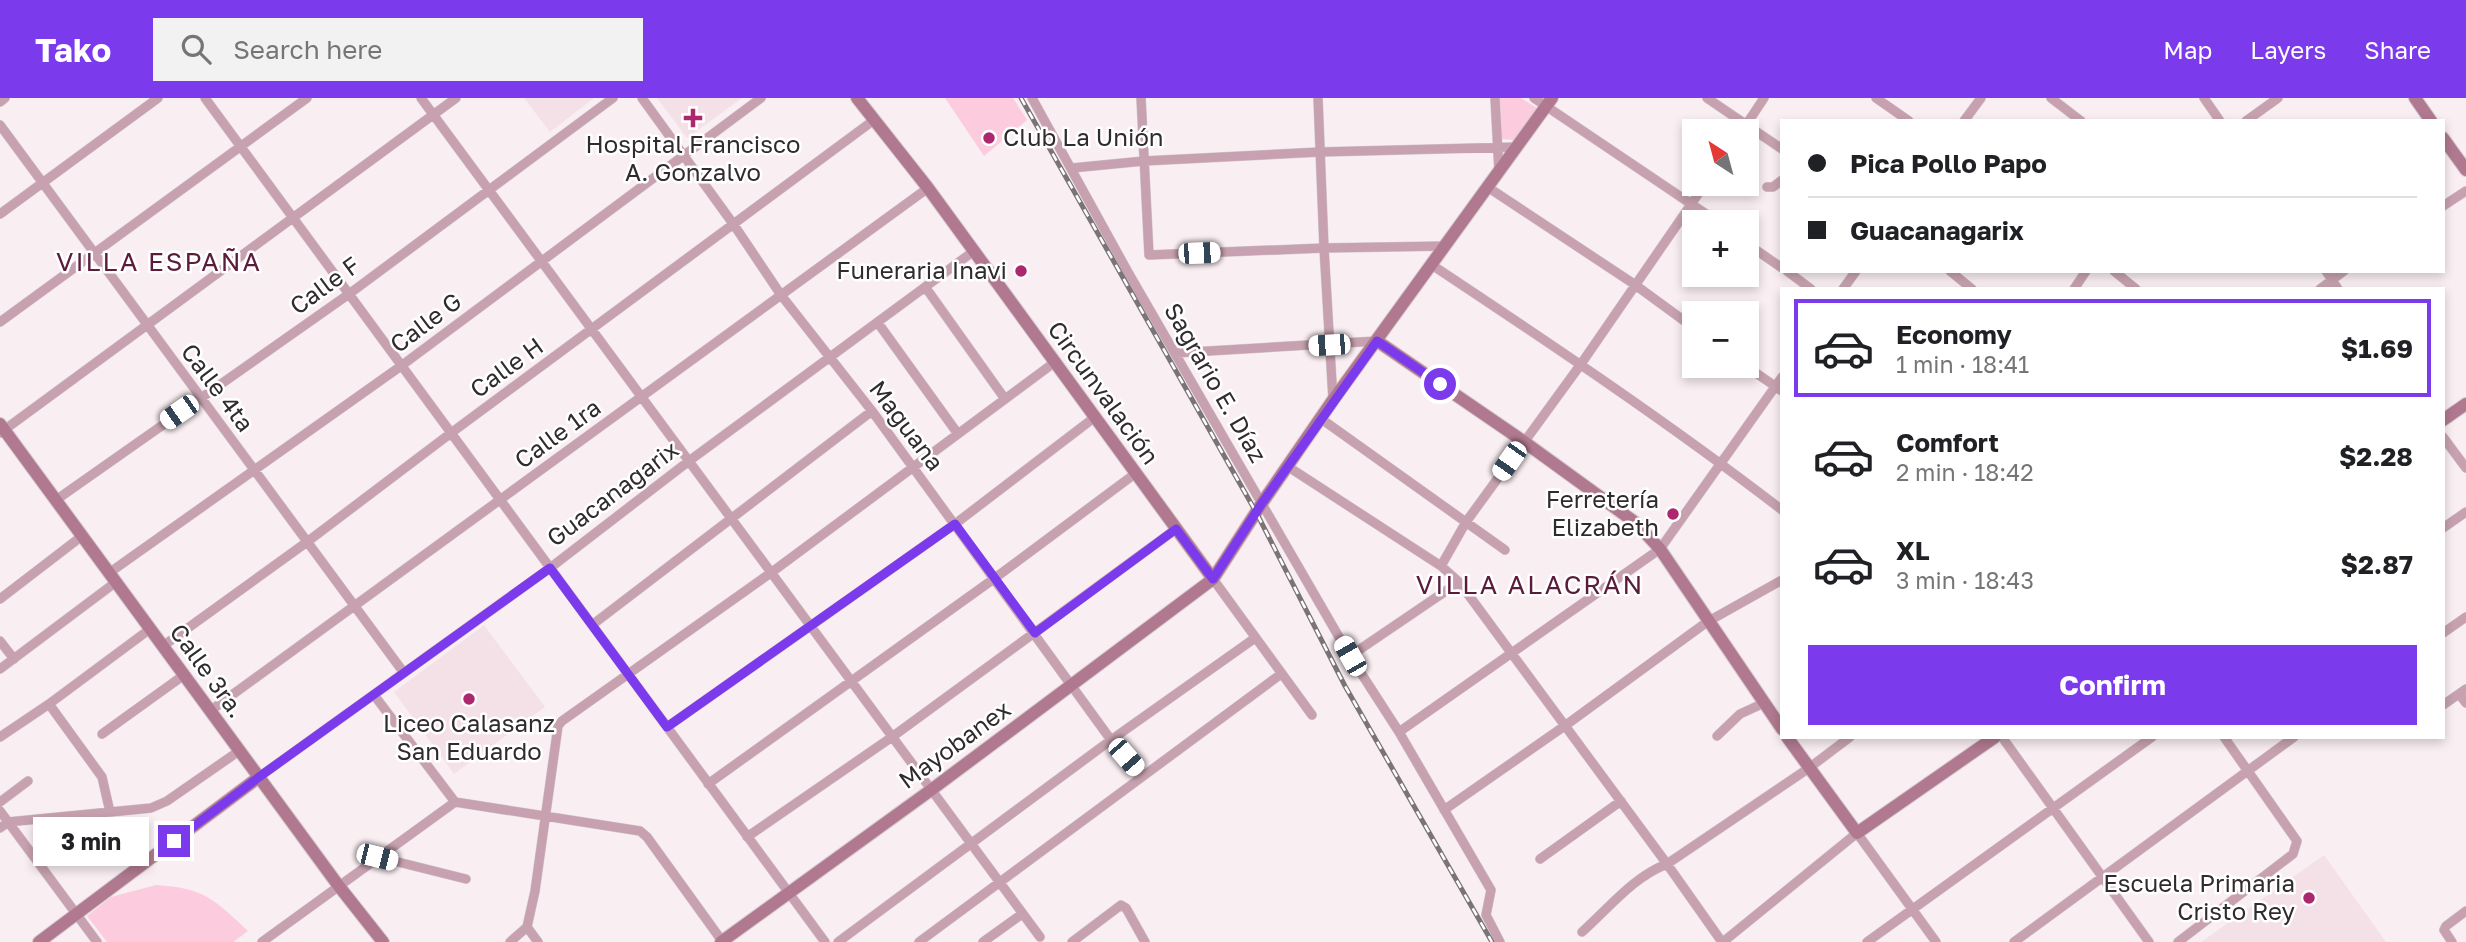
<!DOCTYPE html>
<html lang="en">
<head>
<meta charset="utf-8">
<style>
  body { margin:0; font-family:"Golos Text",sans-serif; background:#f2f2f2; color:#202124; height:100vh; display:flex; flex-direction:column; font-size:26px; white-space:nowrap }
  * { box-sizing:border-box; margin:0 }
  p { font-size:23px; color:#757577 }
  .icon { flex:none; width:38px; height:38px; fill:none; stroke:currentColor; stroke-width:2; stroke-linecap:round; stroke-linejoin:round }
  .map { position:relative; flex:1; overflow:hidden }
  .details { position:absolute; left:1780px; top:189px; width:665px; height:452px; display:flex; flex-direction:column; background:#fff; border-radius:0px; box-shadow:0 4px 10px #0003 }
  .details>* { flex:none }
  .guide { position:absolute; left:1780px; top:21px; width:665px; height:154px; border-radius:0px; box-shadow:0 4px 10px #0003; display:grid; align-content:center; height:154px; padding:0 28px; background:#fff }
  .needle { width:46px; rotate:324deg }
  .controls { position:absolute; left:1682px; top:21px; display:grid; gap:14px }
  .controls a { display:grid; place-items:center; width:77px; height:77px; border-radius:0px; background:#fff; box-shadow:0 4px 10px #0003; font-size:35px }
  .end { position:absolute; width:32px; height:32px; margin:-16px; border:9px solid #7c3aed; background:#fff; box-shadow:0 0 0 4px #fff }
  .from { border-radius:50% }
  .bubble { position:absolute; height:49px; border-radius:0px; background:#fff; box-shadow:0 4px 10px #0003; font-size:23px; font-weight:700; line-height:49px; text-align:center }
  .car { position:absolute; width:21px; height:42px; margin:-21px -10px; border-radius:9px; box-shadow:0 0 5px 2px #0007; background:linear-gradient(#fff 24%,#345 0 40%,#fff 0 76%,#345 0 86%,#fff 0) }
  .guide b { display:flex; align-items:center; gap:24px; height:66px; font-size:26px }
  .guide b+b { border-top:2px solid #e0e0e0 }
  .guide i { width:18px; height:18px; background:#202124 }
  ul { padding:12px 0 0; list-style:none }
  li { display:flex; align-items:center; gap:21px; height:98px; margin:0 14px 10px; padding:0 14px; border:4px solid transparent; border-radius:0px }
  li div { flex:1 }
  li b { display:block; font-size:26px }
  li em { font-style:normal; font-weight:700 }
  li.active { border-color:#7c3aed }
  li>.icon { width:63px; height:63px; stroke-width:1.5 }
  .action { display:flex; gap:14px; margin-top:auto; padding:14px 28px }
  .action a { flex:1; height:80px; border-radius:0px; background:#7c3aed; color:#fff; font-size:28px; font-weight:700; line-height:80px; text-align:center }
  header { display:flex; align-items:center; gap:42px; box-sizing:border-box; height:98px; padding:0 35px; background:#7c3aed; color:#fff }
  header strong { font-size:33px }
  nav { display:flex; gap:38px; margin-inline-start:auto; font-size:24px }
  .search { width:490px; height:63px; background:#f2f2f2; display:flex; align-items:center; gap:18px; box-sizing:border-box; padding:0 24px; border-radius:0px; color:#757577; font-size:26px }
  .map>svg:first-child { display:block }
  .built { fill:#f4e1e8 }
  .green { fill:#fdcbde }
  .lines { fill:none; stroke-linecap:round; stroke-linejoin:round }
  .street-casing { stroke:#d5cbcf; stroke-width:10 }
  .secondary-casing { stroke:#d5cbcf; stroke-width:14 }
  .street { stroke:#c7a1af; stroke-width:9 }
  .secondary { stroke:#b0798f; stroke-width:12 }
  .rail-casing { stroke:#7b7476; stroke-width:5 }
  .rail { stroke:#fff; stroke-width:2.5; stroke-dasharray:8; stroke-linecap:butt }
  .route { stroke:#7c3aed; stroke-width:9 }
  .poi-dot { fill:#ad276e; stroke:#fff; stroke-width:2.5 }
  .labels { text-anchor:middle; stroke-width:5; stroke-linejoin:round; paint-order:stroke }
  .poi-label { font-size:24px; fill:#302b2d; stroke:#fff; text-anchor:end }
  .street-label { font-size:24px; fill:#302b2d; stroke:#fff }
  .neighbourhood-label { font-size:26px; letter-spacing:2px; fill:#5b1b3b; stroke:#fff }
</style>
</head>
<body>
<header>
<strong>Tako</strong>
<div class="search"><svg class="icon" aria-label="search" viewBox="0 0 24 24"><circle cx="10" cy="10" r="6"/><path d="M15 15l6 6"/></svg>Search here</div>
<nav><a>Map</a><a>Layers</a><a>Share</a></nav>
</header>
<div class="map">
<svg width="2466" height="844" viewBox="0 0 2466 844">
  <rect width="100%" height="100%" fill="#f9eef2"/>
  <path class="built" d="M524,0H594L550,34Z
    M657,0H742L687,40Z
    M484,527L545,609L454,676L394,594Z
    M2324,757L2386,844H2201Z"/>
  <path class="green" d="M945,0H1013L1027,22L984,58Z
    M1500,0H1521L1537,10L1514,42L1501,41Z
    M156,787C204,790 214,801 248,833L233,844H107L87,818L111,799Z"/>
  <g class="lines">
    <defs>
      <path id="street" d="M205,0L825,844
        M421,0L1040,839
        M642,0L734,127L781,197L872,313L1111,642L1142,677
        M1032,0L1129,176L1350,558L1399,634L1491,792L1486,817L1500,844
        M1141,0L1149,157L1324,150L1446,148
        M1318,0L1324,150L1333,302
        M1495,0L1499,74
        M1534,0L1718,124
        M1707,0L1782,51
        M1876,0L1909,23
        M2051,0L2081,23
        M2204,0L2220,23
        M0,4L5,0
        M1964,23L1981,0
        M2246,23L2278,0
        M0,27L404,575
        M1742,33L1764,0
        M1072,70L1144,63L1320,54L1516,49
        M1767,89H1773L1782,82
        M1489,90L1634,186L1694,230
        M2443,108L2466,93
        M0,116L158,0
        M1746,145L1782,170
        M1432,167C1551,246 1669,325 1782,412
        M1787,173L1811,191
        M1950,173L1972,191
        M2114,173L2136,191
        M2326,173L2338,191
        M926,190L1005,301
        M1843,191L1856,173
        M2074,191L2086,173
        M2320,191L2344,173
        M0,224L307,0
        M878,225L958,336
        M1175,255L1377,243
        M1746,268L1782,293
        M1320,320L1505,452
        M0,335L456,0
        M2443,339L2466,370
        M1287,368L1441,468L1459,484L1667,766L1722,844
        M56,402L349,196L613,0
        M2443,430L2466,414
        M1441,468L1466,424L1581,266L1705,86
        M109,475L401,268L761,0
        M1213,481L1312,617
        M0,501L82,438
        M592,527L872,313
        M2443,535L2466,519
        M0,543L14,561
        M163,548L307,444L451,335L874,22
        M1350,558L1459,484
        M0,571L116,484
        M2459,596L2466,605
        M374,597L455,704
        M49,606L102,679L110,714
        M2443,607L2466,591
        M210,613L928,90
        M667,629L955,426L1095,319
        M1399,634L1660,451L1782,279
        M102,636L184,577
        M1717,638L1740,616L1764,605
        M0,639L49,606L150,531
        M2002,639L2149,844
        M259,679L550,470L689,363L974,153
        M708,686L995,480L1136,375
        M0,704L28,683
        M1444,712L1566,627L1707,524L1782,482
        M0,713L97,844
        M0,730L8,724L151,710L167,703L239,653
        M747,739L892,639L1176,431
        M378,759L466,781
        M1540,761L1621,703
        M527,829L538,844
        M1582,834C1609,810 1633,779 1667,766L1809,670L1850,639
        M262,844L455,704L640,733L647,739L722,843
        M510,844L527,829L535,793L558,628L562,623L772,474L1055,264
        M838,844L1111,642L1255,540
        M919,844L1281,576
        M983,844L1022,816
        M1072,844L1121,807L1126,810L1145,844
        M1723,844L1857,735L1936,844
        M1867,844L2152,639
        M2014,844L2294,639
        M2178,844L2293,756L2297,743L2224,639
        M2452,844L2444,832L2446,828L2466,813"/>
      <path id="secondary" d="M857,0L928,90L1213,481
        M2415,0L2431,23
        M2443,40L2466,72
        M1377,243L1523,343L1636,425L1660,451L1782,631
        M2443,322L2466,306
        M0,326L338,787L383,844
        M1787,639L1857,735L1995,639
        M39,844L259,679
        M721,844L931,692L1213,481L1262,405L1333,302L1552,0"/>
    </defs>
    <use href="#street" class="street-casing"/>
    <use href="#secondary" class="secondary-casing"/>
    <use href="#street" class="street"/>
    <use href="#secondary" class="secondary"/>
    <defs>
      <path id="rail" d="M1021,0L1256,414L1345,588L1492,844"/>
    </defs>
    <use href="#rail" class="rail-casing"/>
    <use href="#rail" class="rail"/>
  </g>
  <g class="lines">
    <path class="route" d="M174,743L259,679L550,470L667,629L955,426L1035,535L1176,431L1213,481L1262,405L1377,243L1440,286"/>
  </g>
  <g class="poi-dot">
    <path d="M689.5 9.5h7v7h7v7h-7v7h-7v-7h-7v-7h7z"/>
    <circle cx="989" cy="40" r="7"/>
    <circle cx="1021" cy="173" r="7"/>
    <circle cx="1673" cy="416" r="7"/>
    <circle cx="469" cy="601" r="7"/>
    <circle cx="2309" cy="800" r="7"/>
  </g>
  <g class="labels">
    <g class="poi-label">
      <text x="1003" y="48" text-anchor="start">Club La Unión</text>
      <text x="693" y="55" text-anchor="middle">Hospital Francisco<tspan x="693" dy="28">A. Gonzalvo</tspan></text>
      <text x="1007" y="181">Funeraria Inavi</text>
      <text x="1659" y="410">Ferretería<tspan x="1659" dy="28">Elizabeth</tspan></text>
      <text x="469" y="634" text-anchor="middle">Liceo Calasanz<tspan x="469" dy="28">San Eduardo</tspan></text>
      <text x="2295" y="794">Escuela Primaria<tspan x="2295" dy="28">Cristo Rey</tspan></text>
    </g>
    <g class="street-label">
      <text transform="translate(325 188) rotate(-36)" y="8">Calle F</text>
      <text transform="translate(426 225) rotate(-37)" y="8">Calle G</text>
      <text transform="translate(507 270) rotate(-36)" y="8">Calle H</text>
      <text transform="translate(1215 285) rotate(60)" y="8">Sagrario E. Díaz</text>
      <text transform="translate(217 290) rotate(53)" y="8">Calle 4ta</text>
      <text transform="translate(1103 295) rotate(54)" y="8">Circunvalación</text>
      <text transform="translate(906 328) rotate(53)" y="8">Maguana</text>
      <text transform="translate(558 336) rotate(-36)" y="8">Calle 1ra</text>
      <text transform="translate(613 396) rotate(-37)" y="8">Guacanagarix</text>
      <text transform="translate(207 573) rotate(54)" y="8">Calle 3ra.</text>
      <text transform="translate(955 647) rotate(-36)" y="8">Mayobanex</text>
    </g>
    <g class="neighbourhood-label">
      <text x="159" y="173">VILLA ESPAÑA</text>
      <text x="1530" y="496">VILLA ALACRÁN</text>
    </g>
  </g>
</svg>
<div class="controls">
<a><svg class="needle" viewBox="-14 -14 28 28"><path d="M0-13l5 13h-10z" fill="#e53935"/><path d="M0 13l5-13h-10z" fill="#757577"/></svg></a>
<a>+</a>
<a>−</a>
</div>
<i class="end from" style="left:1440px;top:286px"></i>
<i class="end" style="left:174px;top:743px"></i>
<div class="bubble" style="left:33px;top:719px;width:116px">3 min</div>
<i class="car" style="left:1199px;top:155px;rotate:88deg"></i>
<i class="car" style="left:1329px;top:247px;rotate:267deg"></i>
<i class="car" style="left:179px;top:314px;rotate:235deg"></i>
<i class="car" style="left:1509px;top:363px;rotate:215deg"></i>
<i class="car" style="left:1350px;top:558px;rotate:330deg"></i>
<i class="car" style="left:1126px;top:659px;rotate:139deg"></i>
<i class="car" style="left:377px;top:759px;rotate:104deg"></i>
<div class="guide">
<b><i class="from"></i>Pica Pollo Papo</b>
<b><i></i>Guacanagarix</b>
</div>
<section class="details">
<ul>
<li class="active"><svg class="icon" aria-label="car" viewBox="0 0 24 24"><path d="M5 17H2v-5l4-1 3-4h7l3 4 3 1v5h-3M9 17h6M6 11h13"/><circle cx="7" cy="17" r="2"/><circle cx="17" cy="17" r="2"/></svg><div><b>Economy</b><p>1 min · 18:41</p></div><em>$1.69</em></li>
<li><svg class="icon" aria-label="car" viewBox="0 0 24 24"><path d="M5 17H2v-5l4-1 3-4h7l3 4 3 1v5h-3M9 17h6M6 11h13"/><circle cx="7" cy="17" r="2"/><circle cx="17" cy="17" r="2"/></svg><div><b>Comfort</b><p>2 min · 18:42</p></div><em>$2.28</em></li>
<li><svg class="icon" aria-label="car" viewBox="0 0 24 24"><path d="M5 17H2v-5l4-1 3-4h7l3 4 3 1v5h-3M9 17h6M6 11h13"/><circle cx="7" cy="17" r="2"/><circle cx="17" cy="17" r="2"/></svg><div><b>XL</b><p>3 min · 18:43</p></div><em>$2.87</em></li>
</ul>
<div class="action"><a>Confirm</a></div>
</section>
</div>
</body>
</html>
